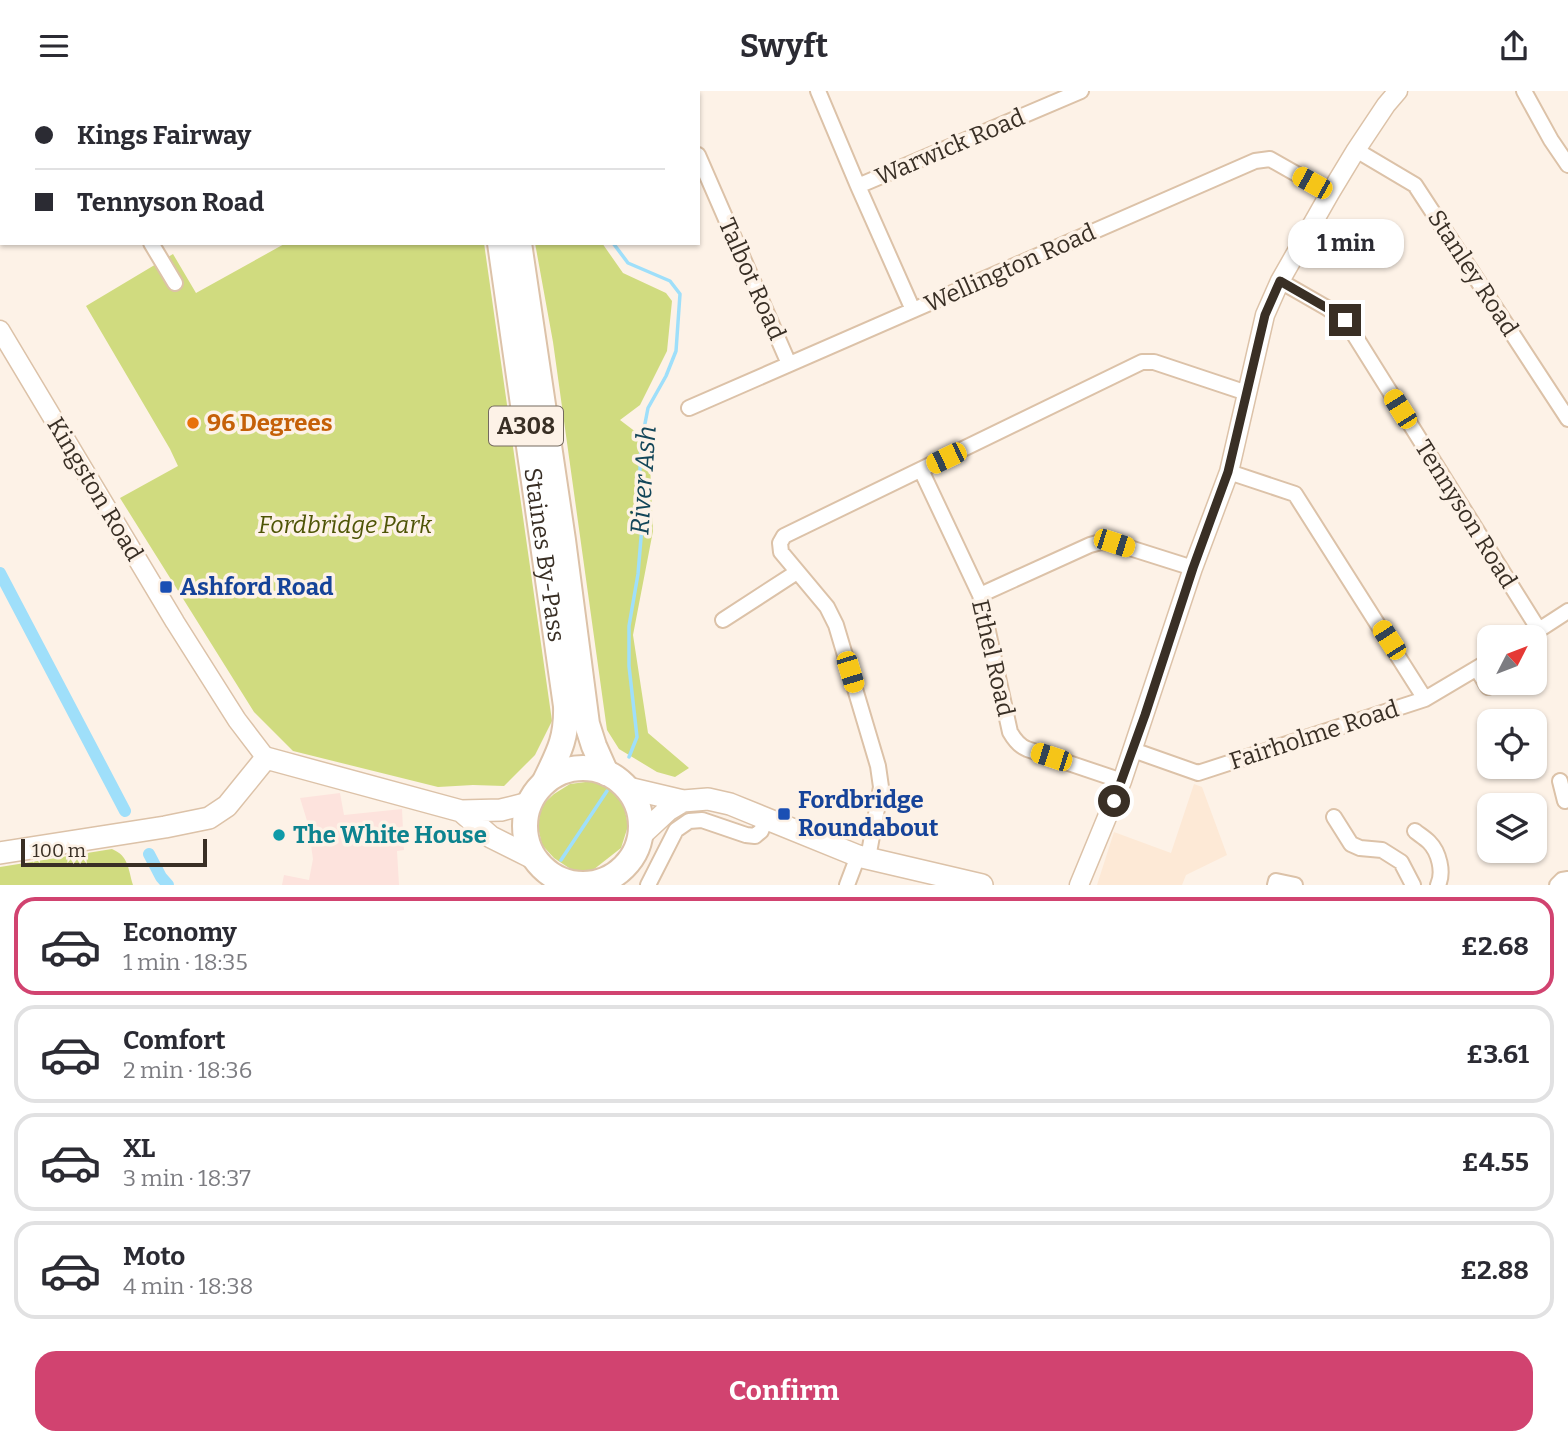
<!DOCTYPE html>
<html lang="en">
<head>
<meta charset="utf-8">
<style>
  body { margin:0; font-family:Bitter,serif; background:#f7f7f7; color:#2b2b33; height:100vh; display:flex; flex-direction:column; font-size:26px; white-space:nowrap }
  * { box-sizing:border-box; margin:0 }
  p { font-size:23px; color:#7c7c81 }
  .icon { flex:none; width:38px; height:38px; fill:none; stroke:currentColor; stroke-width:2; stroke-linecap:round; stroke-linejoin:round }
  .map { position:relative; height:794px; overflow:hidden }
  .sheet { display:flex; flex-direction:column; background:#fff; flex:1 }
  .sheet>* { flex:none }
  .top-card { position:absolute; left:0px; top:0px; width:700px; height:154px; box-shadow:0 2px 5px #0004; display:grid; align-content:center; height:154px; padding:0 35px; background:#fff }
  .needle { width:46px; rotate:48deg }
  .controls { position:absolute; left:1477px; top:534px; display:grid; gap:14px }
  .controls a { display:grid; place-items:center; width:70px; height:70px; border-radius:14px; background:#fff; box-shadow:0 2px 5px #0004; font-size:35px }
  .scale { position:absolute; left:21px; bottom:18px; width:186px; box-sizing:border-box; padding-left:7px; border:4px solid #392f25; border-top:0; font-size:19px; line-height:24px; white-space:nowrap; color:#392f25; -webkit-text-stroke:5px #fdf2e7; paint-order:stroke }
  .end { position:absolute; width:32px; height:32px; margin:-16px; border:9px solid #392f25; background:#fff; box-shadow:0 0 0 4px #fff }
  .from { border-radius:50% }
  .bubble { position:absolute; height:49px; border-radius:21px; background:#fff; box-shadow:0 2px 5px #0004; font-size:23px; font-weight:700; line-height:49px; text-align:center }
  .car { position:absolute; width:21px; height:42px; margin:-21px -10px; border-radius:9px; box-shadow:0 0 5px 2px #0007; background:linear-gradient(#f5c518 24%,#345 0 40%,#f5c518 0 76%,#345 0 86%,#f5c518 0) }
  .top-card b { display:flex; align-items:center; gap:24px; height:66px; font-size:26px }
  .top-card b+b { border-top:2px solid #e1e1e2 }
  .top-card i { width:18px; height:18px; background:#2b2b33 }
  ul { padding:12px 0 0; list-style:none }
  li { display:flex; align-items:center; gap:21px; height:98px; margin:0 14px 10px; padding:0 21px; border:4px solid #e1e1e2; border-radius:21px }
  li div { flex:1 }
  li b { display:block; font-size:26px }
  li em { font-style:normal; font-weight:700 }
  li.selected { border-color:#d14370 }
  li>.icon { width:63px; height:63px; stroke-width:1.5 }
  .cta { display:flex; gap:14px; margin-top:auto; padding:14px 35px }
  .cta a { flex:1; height:80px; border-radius:21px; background:#d14370; color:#fff; font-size:28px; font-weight:700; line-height:80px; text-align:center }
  header { display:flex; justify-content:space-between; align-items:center; height:91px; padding:0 35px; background:#fff; font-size:32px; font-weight:700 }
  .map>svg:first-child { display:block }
  .built { fill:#fde9d6 }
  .industrial { fill:#fde3dd }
  .green { fill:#d0db7f }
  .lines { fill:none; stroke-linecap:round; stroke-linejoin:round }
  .stream { stroke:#9fdffa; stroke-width:3.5 }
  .canal { stroke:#9fdffa; stroke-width:12 }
  .minor-casing { stroke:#dcc2a8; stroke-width:18 }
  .tertiary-casing { stroke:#dcc2a8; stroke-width:21 }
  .secondary-casing { stroke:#dcc2a8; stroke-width:24 }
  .trunk-casing { stroke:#dcc2a8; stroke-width:28 }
  .minor { stroke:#fff; stroke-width:14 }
  .tertiary { stroke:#fff; stroke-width:18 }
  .secondary { stroke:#fff; stroke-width:21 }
  .trunk { stroke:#fff; stroke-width:24 }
  .route { stroke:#392f25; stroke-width:9 }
  .food-dot { fill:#e8710a; stroke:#fdf2e7; stroke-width:2.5 }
  .transit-dot { fill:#1a4fb4; stroke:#fdf2e7; stroke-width:2.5 }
  .culture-dot { fill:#0f9aa8; stroke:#fdf2e7; stroke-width:2.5 }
  .labels { text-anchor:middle; stroke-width:7; stroke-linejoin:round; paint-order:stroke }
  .shield { fill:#fdf2e7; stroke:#746a5f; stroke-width:2 }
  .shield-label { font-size:23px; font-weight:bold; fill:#392f25 }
  .street-label { font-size:24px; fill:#392f25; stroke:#fdf2e7 }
  .food-label { font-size:24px; font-weight:bold; fill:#c56008; stroke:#fdf2e7; text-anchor:start }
  .park-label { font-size:24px; font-style:italic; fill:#4e5406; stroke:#fdf2e7 }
  .transit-label { font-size:24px; font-weight:bold; fill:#164399; stroke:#fdf2e7; text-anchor:start }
  .culture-label { font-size:24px; font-weight:bold; fill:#0d838f; stroke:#fdf2e7; text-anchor:start }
  .water-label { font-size:26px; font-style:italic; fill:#134659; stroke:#fdf2e7 }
</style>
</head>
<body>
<header><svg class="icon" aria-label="menu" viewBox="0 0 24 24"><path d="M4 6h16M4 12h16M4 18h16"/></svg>Swyft<svg class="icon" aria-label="share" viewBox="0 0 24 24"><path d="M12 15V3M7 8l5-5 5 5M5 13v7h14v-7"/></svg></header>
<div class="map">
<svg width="1568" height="794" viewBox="0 0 1568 794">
  <rect width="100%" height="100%" fill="#fdf2e7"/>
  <path class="built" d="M1194,693L1202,696L1227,764L1186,784L1182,794H1097L1114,741L1171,762Z"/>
  <path class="industrial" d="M340,702L344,724L402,718L404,759L397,760L399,794H282L284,784L309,789L313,768L308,733L300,707Z"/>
  <path class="green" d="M286,152H484L552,630L535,664L504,695L473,694L438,696L293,660L254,621L120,407L178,375L170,358L86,215L173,163L196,202Z
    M535,152H602L623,182L666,202L672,210L667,260L640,314L620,329L649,351L653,440L633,544L648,642L689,677L675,686L657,681L619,658L607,639L553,251Z
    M601,689L624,714L628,735L621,757L593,779L578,783L554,767L542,754L538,736L541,715L554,703L570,693Z
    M112,758C129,765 128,778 133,794H0V776Z"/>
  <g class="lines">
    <path class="stream" d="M531,0L534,2
      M613,152L628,172L670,190L680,203L676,260L666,285L648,317L641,353L639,402L642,435L638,483L629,535V575L637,646L629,666
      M561,769L607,700"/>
    <path class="canal" d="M0,482L125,720
      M149,763L161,786L168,794"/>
    <defs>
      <path id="minor" d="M61,0L62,2
        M670,0L671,2
        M818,0L858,95L913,219
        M1524,0L1551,49L1568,74
        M115,2L118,0
        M1356,59L1415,94L1568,328
        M698,64L789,273
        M858,95L1081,0
        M0,122L2,121
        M151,152L175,192
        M1280,190L1327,217L1345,229L1539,539
        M689,317L1255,70L1270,68L1330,102
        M921,379L980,504L1010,641C1014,648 1019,655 1027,658L1122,690
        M1229,381L1295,403L1425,608
        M980,504L1090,454L1101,451L1114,452L1193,477
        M723,529L797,481
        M1528,546L1568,520
        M1535,551L1538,560L1537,567L1535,568
        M1477,578L1488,596L1496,592
        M1133,659L1198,682L1425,608L1489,570
        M1560,690L1565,710
        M1334,726L1351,753L1360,757L1382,759L1401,771L1413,794
        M1415,740C1420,744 1425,747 1429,751C1439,761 1444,781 1438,794
        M868,767L881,696L878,675L836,534L827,516L781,461L780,452L784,445L1142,271H1154L1247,302
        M648,794L676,739L689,730L702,729L746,744L755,745L761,740L766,728
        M847,794L858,765
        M1275,794L1276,790L1295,794
        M1557,794L1562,789L1568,788"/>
      <path id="tertiary" d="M0,239L175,531L237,629L266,667
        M1079,794L1122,690L1193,477L1229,381L1265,224L1280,190L1330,102L1356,59L1386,14L1398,0"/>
      <path id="secondary" d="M628,697L683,710L708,708L730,713L858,765L982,794
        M461,720L491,746L535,768
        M641,744L668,719L683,710
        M0,762L165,736L209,727L227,715L266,667L461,720L501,719L529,712"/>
      <g id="trunk">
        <path d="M478,0V2"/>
        <path d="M497,0L498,2"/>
        <path id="s1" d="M500,152L566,615C567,647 559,661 545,690"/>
        <path d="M519,152L563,449L587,633L594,655L606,682"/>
        <circle cx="583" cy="735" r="58"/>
      </g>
    </defs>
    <use href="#minor" class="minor-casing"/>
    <use href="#tertiary" class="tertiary-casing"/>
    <use href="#secondary" class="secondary-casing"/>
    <use href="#trunk" class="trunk-casing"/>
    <use href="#minor" class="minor"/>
    <use href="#tertiary" class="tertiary"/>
    <use href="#secondary" class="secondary"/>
    <use href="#trunk" class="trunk"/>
  </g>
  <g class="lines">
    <path class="route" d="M1114,710L1145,624L1193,477L1228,381L1265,224L1280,190L1327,217L1345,229"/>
  </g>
  <circle class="food-dot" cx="193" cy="332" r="7"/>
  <g class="transit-dot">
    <rect x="159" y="489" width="14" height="14" rx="3.5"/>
    <rect x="777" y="716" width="14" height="14" rx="3.5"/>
  </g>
  <circle class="culture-dot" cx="279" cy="744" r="7"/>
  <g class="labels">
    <rect class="shield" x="489" y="315.5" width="74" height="39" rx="5"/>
    <g class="shield-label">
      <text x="526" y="343">A308</text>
    </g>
    <g class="street-label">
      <text transform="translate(950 56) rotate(-23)" y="8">Warwick Road</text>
      <text transform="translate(1010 177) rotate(-24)" y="8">Wellington Road</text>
      <text transform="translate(1473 182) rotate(57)" y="8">Stanley Road</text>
      <text transform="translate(752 188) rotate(66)" y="8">Talbot Road</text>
      <text transform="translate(95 398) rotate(59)" y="8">Kingston Road</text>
      <text transform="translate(1466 423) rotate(58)" y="8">Tennyson Road</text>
      <text dy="8" stroke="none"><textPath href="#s1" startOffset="315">Staines By-Pass</textPath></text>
      <text transform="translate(993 567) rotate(77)" y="8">Ethel Road</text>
      <text transform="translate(1314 644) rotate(-18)" y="8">Fairholme Road</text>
    </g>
    <g class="food-label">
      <text x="207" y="340">96 Degrees</text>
    </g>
    <g class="park-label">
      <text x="345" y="442">Fordbridge Park</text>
    </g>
    <g class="transit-label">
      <text x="180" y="504">Ashford Road</text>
      <text x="798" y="717">Fordbridge<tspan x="798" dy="28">Roundabout</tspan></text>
    </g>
    <g class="culture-label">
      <text x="293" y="752">The White House</text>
    </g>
    <g class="water-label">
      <text transform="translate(643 389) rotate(-86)" y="9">River Ash</text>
    </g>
  </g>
</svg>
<div class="controls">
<a><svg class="needle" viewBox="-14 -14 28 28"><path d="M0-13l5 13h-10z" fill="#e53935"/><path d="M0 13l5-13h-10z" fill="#7c7c81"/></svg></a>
<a><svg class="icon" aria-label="locate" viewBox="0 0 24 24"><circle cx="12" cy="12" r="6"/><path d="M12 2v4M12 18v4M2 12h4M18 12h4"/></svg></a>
<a><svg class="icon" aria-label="layers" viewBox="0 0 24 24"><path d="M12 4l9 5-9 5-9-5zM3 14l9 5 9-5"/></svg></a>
</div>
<div class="scale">100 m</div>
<i class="end from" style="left:1114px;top:710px"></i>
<i class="end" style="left:1345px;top:229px"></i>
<div class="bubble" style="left:1288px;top:128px;width:116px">1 min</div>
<i class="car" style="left:1312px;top:92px;rotate:299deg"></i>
<i class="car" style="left:1400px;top:318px;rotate:328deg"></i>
<i class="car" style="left:946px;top:367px;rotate:244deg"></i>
<i class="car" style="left:1114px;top:452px;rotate:108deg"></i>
<i class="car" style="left:1389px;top:549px;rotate:327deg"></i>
<i class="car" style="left:850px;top:581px;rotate:163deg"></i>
<i class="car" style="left:1051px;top:666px;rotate:288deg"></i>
<div class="top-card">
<b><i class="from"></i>Kings Fairway</b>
<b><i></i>Tennyson Road</b>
</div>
</div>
<section class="sheet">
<ul>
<li class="selected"><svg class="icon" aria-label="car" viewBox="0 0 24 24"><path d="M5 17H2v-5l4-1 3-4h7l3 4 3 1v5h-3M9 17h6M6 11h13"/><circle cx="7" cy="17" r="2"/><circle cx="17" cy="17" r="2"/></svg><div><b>Economy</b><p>1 min · 18:35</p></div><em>£2.68</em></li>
<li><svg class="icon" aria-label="car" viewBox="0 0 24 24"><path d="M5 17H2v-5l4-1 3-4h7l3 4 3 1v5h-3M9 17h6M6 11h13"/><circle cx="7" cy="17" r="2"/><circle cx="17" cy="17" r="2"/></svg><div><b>Comfort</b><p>2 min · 18:36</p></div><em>£3.61</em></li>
<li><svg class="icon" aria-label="car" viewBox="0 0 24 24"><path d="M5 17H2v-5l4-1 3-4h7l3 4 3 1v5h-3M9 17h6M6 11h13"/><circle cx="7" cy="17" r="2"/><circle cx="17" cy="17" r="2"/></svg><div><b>XL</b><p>3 min · 18:37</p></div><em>£4.55</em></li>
<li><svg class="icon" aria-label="car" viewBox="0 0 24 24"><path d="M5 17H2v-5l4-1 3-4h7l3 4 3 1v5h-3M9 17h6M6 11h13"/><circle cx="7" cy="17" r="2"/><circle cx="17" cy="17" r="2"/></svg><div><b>Moto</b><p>4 min · 18:38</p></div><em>£2.88</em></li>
</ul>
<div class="cta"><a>Confirm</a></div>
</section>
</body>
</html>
